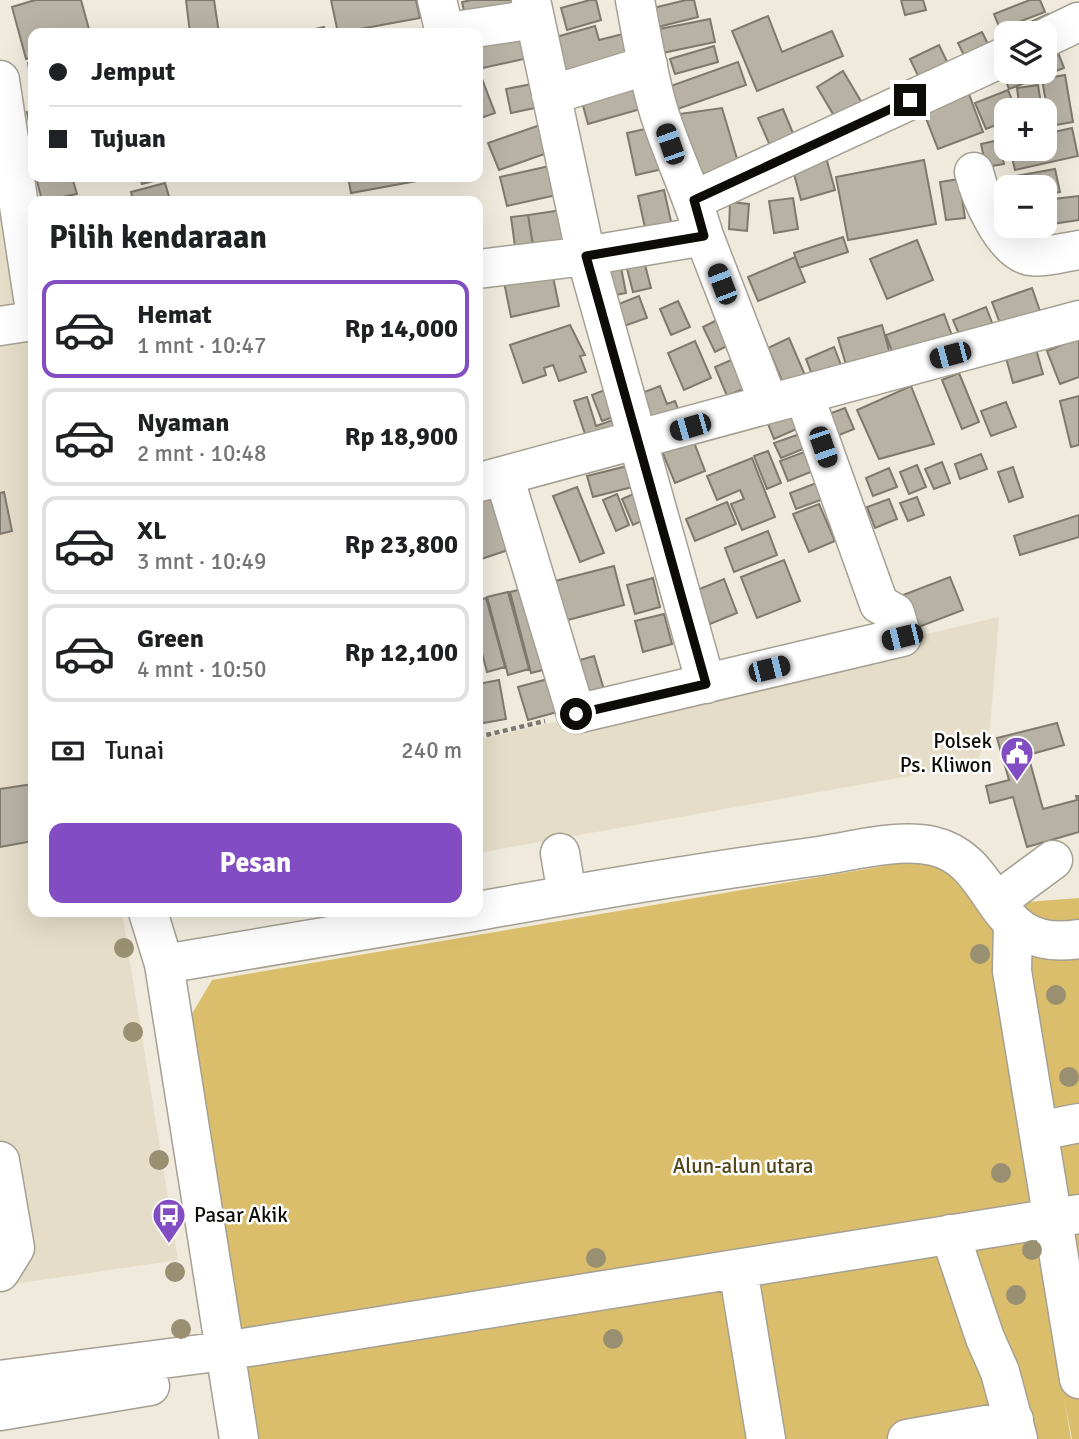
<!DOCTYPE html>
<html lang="id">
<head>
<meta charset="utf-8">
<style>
  body { margin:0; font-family:Signika,sans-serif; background:#f2f2f2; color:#202124; height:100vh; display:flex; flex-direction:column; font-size:26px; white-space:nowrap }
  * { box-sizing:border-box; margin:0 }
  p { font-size:23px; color:#757577 }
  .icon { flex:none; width:38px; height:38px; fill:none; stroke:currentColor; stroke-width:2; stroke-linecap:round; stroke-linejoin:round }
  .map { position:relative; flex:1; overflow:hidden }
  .side { position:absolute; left:28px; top:196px; width:455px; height:721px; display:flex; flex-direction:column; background:#fff; border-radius:14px; box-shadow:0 7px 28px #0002 }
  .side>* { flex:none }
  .hud { position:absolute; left:28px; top:28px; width:455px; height:154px; border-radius:14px; box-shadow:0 7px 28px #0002; display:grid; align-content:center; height:154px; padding:0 21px; background:#fff }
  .buttons { position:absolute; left:994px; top:21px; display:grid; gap:14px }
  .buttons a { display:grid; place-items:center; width:63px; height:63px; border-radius:14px; background:#fff; box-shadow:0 7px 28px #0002; font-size:35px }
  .end { position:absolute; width:32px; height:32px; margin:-16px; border:9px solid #0e0c08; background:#fff; box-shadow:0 0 0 4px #fff }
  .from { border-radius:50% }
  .car { position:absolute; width:21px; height:42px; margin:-21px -10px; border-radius:9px; box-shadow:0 0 5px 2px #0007; background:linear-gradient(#222 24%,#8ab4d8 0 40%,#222 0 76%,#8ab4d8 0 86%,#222 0) }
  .hud b { display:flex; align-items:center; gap:24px; height:66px; font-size:26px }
  .hud b+b { border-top:2px solid #e0e0e0 }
  .hud i { width:18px; height:18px; background:#202124 }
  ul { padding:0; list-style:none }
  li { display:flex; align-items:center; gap:21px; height:98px; margin:0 14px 10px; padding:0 7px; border:4px solid #e0e0e0; border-radius:14px }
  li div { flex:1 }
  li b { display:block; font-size:26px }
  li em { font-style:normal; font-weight:700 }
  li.selected { border-color:#824cc3 }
  li>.icon { width:63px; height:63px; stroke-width:1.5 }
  h2 { padding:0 21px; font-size:32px; line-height:84px }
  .pay { display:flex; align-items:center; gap:18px; height:77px; padding:0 21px; font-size:26px }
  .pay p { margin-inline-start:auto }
  .cta { display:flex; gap:14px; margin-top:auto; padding:14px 21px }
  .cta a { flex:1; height:80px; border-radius:14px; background:#824cc3; color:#fff; font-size:28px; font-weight:700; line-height:80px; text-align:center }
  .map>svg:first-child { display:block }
  .built { fill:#e5ddc8 }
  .green { fill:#dabe6b }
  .building { fill:#b7b2a4; stroke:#7e796c; stroke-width:2 }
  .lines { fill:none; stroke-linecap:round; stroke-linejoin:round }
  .minor-casing { stroke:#a5a093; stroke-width:41 }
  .path { stroke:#7c786f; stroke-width:4.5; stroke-dasharray:5 3.5; stroke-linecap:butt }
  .minor { stroke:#fff; stroke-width:38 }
  .tree { fill:#998f71 }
  .route { stroke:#0e0c08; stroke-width:9 }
  .labels { text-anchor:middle; stroke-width:5; stroke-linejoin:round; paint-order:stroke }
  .poi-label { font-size:21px; fill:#0e0c08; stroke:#fff; text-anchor:end }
  .park-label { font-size:21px; fill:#53451a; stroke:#fff }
</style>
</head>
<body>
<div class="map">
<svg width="1079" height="1439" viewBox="0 0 1079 1439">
  <rect width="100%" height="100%" fill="#efeadc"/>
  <path class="built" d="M0,157L33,354V912H122L178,1260L0,1286Z
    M999,617L990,728L976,764L478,853V740Z"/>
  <path class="green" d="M931,858L971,885L975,906L1079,898V1439H1072L1064,1398L1071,1439H257L186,1024L212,980Z"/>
  <path class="building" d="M35,0H81L90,33H33V57L26,59L12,7Z
    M186,0H214L219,33H190Z
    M331,0H416L420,18L338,33Z
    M472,0H515L517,10L466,20L462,2Z
    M590,0H596L601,20L567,30L561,8Z
    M686,0H694L698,17L650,29L645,10Z
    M901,0H923L926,10L905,15Z
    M1030,0H1040L1045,12L1000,29L994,14Z
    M1048,14L1055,30L1045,33H1006V52L1002,54L995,38Z
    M768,16L782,52L832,31L843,56L757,91L732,31Z
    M710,19L715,42L653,55L649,31Z
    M595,26L599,40L631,32L639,58L567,77L556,37Z
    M324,27L325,33H297Z
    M522,30L528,58L478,69V40Z
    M982,32L992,52L968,64L958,43Z
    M939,45L952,72L923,86L910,59Z
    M714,46L718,62L675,74L670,59Z
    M1056,47L1064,68L1009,89L1001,68L1006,72H1045V51Z
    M33,62V91L28,63Z
    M738,62L746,85L672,111L665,88Z
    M479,71L495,113L478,119V72Z
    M843,71L862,103L836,119L817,87Z
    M642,74L651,106L588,124L579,91Z
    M1065,75L1073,122L1050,126L1042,79Z
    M543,82L549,105L511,113L506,89Z
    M1038,85L1042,110H1020L1017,88Z
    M966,86L983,132L938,149L920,103Z
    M1008,90L1016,110H1006V121L986,129L975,103Z
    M722,108L740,169L693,183L665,116Z
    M783,109L795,138L771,148L758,118Z
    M33,111V143L27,112Z
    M543,124L553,151L499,170L488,143Z
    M663,125L672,167L636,175L627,133Z
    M1072,128L1078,156L1015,170L1010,149H1045V134Z
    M999,140L1004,164L986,167L981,144Z
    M824,150L835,190L801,200L790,159Z
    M924,160L936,224L848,240L836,177Z
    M554,165L561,194L507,206L500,177Z
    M1055,169L1060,192L1045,195V187H1012L1010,177Z
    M36,177H72L77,194L42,201Z
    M140,177H165V178L142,184Z
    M348,177H416L417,181L351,193Z
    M959,179L965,218L946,220L940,182Z
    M165,183L170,200L133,201L131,192Z
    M664,190L672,226L646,232L638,196Z
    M1079,196V220L1045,225V200Z
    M793,198L798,229L774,233L769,201Z
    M730,202L749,204L747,231L729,229Z
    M569,209L565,247L534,252L528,215Z
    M528,215L534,252L516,254L511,217Z
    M843,237L848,252L799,268L794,253Z
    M917,240L933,280L887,299L870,259Z
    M642,253L651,288L633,292L624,257Z
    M619,257L626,293L605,297L598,261Z
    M795,257L805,282L758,301L748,277Z
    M552,272L559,306L511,317L504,282Z
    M1032,288L1043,320L1004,334L992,302Z
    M639,296L647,318L624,326L616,305Z
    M678,301L690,327L671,335L660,309Z
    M986,307L996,333L964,346L953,320Z
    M944,314L954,341L896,362L886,335Z
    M725,316L737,341L715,352L703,327Z
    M570,325L585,355L580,356L586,372L559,381L553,365L544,368L546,375L523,383L510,345Z
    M882,325L893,365L850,378L838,338Z
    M789,338L807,380L786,390L768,348Z
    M1079,338V377L1060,384L1047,351Z
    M695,341L711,378L684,390L668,353Z
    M834,347L846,378L818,390L806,359Z
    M1036,349L1043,374L1013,383L1006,358Z
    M738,357L750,386L727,396L715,367Z
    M959,373L979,422L962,429L942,380Z
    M660,386L667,404L675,401L681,417L649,431L634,396Z
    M911,386L934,444L879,459L857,410Z
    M607,389L616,416L602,421L592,395Z
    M1079,396V445L1071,447L1060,401Z
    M587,397L596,426L616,419L620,433L588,443L574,401Z
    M1006,402L1016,427L991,436L981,411Z
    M845,408L854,429L827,440L818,418Z
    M803,414L808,424L774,439L768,424Z
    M808,431L813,445L781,458L774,443Z
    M692,437L705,471L675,483L661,449Z
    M815,448L821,468L788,481L780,461Z
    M768,451L781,483L767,489L754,456Z
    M981,454L987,469L960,479L955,464Z
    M752,458L775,517L742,530L731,504L744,499L740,490L717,500L707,476Z
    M942,462L950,483L934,489L925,469Z
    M639,463L644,484L593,497L587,476Z
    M917,465L926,487L909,494L900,472Z
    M1013,467L1023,497L1009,502L998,472Z
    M889,468L897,487L873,496L866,478Z
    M819,482L826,498L796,509L790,493Z
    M577,487L604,553L580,562L553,496Z
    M4,492L12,531L0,534V493Z
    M638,492L648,518L633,525L622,499Z
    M617,494L629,525L616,531L603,500Z
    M490,497L508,550L478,560V501Z
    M917,497L924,515L908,521L900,503Z
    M889,499L897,519L875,528L867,507Z
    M727,502L736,524L695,541L686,519Z
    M819,504L835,541L809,552L793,514Z
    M1079,515V537L1020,555L1014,536Z
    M768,531L777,555L734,572L725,548Z
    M784,560L800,601L757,618L741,577Z
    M614,566L624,605L553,624L543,584Z
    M950,577L963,610L916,628L903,595Z
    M653,578L660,607L635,614L627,585Z
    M724,579L737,613L710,624L697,590Z
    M534,586L555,667L531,673L510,592Z
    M508,592L529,669L508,675L487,597Z
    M486,598L505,667L487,672L478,638V600Z
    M664,614L672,644L643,652L635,621Z
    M594,656L607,700L579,708L566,664Z
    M559,676L568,709L528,720L518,687Z
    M499,680L506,719L478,724V684Z
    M1057,723L1064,745L1028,755L1043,809L1077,800L1076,796H1079V832L1027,847L1013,797L990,803L986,786L1009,780L997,738Z
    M33,784V841L0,847V789Z"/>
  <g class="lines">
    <defs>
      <path id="minor" d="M437,0L445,33
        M531,0L586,256L706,684
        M442,33L535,19
        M1045,38L1078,22
        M0,80L33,298
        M551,95L648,65
        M974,172C980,196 1003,251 1030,256C1044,258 1065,252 1079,250
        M694,200L1006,56
        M704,236L769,404
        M478,269L586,256L704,236C692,193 672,154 659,112C648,76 642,37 635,0
        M0,326L33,321
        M504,476L576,714L902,637L895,613L879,604L804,395
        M480,482L1079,320
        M560,853L567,895
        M996,902L1053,860
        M478,911C589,891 700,872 812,857C850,852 896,838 933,846C1002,862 987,954 1079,939
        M148,912L164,964L239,1439
        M1013,924L1012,971L1079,1379
        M164,964L473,912
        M1039,1131L1079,1123
        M0,1161L15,1248L0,1272
        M950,1234L985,1338L1000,1372L1018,1439
        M738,1269L766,1439
        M0,1380L224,1351L1079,1214
        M0,1411L150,1386
        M907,1439L1014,1420"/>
    </defs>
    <use href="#minor" class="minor-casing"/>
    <path class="path" d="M478,737L545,721"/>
    <use href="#minor" class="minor"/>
  </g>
  <g class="tree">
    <circle cx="124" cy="948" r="10"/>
    <circle cx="980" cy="954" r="10"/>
    <circle cx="1056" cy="995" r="10"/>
    <circle cx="133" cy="1032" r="10"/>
    <circle cx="1069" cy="1077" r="10"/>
    <circle cx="159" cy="1160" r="10"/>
    <circle cx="1001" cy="1173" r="10"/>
    <circle cx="1032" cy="1250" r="10"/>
    <circle cx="596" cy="1258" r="10"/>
    <circle cx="175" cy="1272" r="10"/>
    <circle cx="1016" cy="1295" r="10"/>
    <circle cx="181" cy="1329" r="10"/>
    <circle cx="613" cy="1339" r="10"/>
  </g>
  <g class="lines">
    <path class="route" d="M576,714L706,684L586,256L704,236L694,200L910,100"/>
  </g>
  <defs>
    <symbol id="civic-pin" viewBox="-11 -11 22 30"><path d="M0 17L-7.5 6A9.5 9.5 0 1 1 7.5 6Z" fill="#824cc3" stroke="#fff"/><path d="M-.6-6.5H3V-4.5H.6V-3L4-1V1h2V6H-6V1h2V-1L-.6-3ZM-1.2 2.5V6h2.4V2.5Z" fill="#fff"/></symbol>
    <symbol id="bus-pin" viewBox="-11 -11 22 30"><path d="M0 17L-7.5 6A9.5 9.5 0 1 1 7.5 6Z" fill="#824cc3" stroke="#fff"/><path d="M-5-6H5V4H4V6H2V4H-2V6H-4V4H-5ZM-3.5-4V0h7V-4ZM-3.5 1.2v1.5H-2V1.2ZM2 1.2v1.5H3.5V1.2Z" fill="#fff"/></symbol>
  </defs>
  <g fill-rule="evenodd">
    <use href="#civic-pin" x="998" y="734" width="38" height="52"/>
    <use href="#bus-pin" x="150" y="1196" width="38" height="52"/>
  </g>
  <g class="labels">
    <g class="poi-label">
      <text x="992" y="748">Polsek<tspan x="992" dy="24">Ps. Kliwon</tspan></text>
      <text x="194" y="1222" text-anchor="start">Pasar Akik</text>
    </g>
    <g class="park-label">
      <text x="743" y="1173">Alun-alun utara</text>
    </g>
  </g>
</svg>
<div class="buttons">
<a><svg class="icon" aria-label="layers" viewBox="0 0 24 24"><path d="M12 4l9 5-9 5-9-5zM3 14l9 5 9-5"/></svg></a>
<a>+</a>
<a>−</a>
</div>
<i class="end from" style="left:576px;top:714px"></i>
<i class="end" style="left:910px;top:100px"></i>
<i class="car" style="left:670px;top:144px;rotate:341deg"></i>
<i class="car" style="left:722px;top:284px;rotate:339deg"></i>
<i class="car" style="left:950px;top:355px;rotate:255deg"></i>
<i class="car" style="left:690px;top:427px;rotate:254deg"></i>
<i class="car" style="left:823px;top:447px;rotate:161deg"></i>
<i class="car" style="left:902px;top:637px;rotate:256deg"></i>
<i class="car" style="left:769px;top:669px;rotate:76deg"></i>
<div class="hud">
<b><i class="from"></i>Jemput</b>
<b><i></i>Tujuan</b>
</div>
<section class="side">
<h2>Pilih kendaraan</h2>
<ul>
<li class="selected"><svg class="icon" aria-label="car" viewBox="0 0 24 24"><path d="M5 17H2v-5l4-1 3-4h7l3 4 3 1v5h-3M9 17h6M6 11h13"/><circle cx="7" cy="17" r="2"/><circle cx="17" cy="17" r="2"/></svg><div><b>Hemat</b><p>1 mnt · 10:47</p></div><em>Rp 14,000</em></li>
<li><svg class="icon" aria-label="car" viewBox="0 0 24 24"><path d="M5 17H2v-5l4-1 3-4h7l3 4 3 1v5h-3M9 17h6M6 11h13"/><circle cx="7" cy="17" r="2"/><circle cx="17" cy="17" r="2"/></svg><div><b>Nyaman</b><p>2 mnt · 10:48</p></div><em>Rp 18,900</em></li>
<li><svg class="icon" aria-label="car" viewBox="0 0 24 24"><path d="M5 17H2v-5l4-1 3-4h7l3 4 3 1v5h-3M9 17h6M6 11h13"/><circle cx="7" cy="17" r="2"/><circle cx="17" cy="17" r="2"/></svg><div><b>XL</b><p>3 mnt · 10:49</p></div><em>Rp 23,800</em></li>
<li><svg class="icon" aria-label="car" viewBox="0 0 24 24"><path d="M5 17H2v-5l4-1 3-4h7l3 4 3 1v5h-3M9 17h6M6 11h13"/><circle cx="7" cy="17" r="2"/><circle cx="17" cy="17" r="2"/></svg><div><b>Green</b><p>4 mnt · 10:50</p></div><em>Rp 12,100</em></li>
</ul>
<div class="pay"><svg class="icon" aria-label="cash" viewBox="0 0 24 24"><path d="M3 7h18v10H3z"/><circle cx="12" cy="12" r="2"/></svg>Tunai<p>240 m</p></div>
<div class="cta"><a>Pesan</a></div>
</section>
</div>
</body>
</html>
